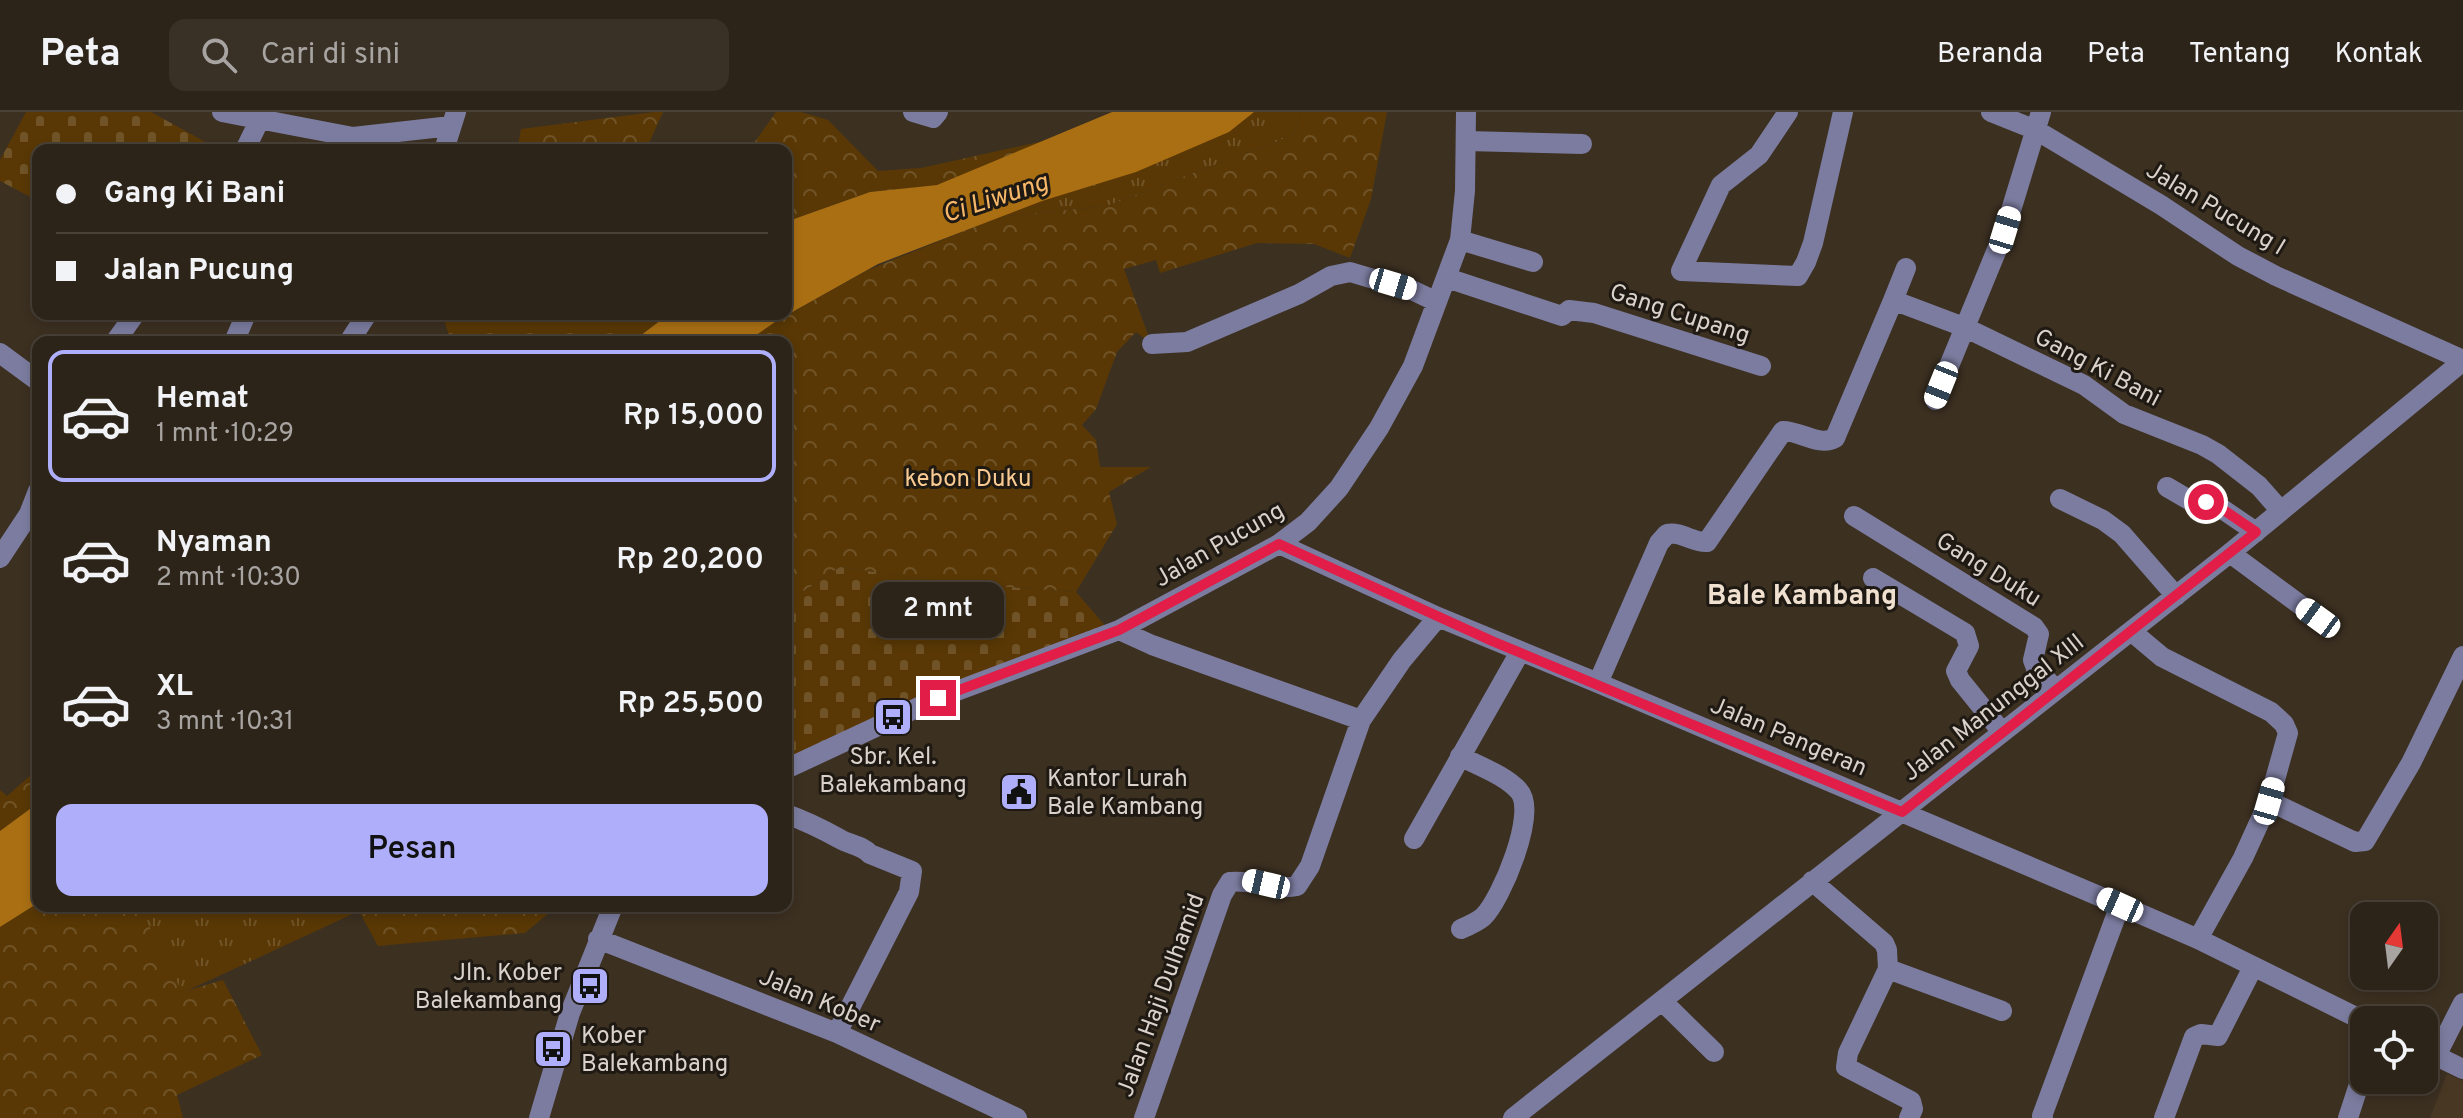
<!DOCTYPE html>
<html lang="id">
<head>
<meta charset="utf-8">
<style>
  body { margin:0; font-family:Overpass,sans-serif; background:#393026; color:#f1f3f6; height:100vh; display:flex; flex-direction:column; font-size:30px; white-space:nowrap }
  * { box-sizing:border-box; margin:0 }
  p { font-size:26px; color:#a7a4a2 }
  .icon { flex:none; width:44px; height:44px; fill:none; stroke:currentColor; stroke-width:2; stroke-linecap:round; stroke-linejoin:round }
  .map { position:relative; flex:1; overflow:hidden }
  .sheet { position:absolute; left:32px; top:224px; width:760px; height:576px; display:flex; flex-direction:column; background:#2d2419; border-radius:16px; box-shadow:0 4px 12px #0003,0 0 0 2px #484138 }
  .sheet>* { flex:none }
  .banner { position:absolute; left:32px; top:32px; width:760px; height:176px; border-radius:16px; box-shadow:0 4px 12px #0003,0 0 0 2px #484138; display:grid; align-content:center; height:176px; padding:0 24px; background:#2d2419 }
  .needle { width:52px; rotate:14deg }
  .tools { position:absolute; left:2350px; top:790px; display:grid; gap:16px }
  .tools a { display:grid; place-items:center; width:88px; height:88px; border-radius:16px; background:#2d2419; box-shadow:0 4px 12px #0003,0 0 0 2px #484138; font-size:40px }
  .end { position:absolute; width:36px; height:36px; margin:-18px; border:10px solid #e11d48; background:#fff; box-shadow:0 0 0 4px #fff }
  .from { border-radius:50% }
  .bubble { position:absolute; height:56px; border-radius:16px; background:#2d2419; box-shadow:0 4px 12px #0003,0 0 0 2px #484138; font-size:26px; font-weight:600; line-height:56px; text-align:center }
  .car { position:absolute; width:24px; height:48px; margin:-24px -12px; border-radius:10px; box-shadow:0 0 6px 2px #0007; background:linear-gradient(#fff 24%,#345 0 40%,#fff 0 76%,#345 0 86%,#fff 0) }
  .banner b { display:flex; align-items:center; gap:28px; height:76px; font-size:30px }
  .banner b+b { border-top:2px solid #484138 }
  .banner i { width:20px; height:20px; background:#f1f3f6 }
  ul { padding:14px 0 0; list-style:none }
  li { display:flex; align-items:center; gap:24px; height:132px; margin:0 16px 12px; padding:0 8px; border:4px solid transparent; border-radius:16px }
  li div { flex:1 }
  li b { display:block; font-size:30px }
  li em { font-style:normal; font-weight:600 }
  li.on { border-color:#afaefa }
  li>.icon { width:72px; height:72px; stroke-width:1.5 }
  .action { display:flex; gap:16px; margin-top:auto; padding:16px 24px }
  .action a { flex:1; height:92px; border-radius:16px; background:#afaefa; color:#111; font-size:32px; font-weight:600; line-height:92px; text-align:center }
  header { display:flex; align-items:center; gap:48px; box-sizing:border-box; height:112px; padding:0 40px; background:#2d2419; border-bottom:2px solid #484138 }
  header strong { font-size:38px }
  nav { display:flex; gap:44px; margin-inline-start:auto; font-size:28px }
  .search { width:560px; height:72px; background:#393026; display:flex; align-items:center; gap:20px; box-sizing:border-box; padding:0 28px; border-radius:16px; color:#a7a4a2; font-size:30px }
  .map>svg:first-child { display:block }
  .built { fill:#473723 }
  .grass { fill:url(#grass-tufts) }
  .forest { fill:url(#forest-crowns) }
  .cemetery { fill:url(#cemetery-stones) }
  .water { fill:#aa6f13 }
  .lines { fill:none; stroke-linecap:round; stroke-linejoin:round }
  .minor { stroke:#7c7ca0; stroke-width:20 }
  .route { stroke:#e11d48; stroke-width:10 }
  .labels { text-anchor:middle; stroke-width:6; stroke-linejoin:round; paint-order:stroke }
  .street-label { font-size:24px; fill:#dad2ca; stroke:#1e1912 }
  .park-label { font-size:24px; fill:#f9ca91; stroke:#1e1912 }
  .poi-label { font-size:24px; fill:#dad2ca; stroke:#1e1912; text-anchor:start }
  .water-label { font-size:26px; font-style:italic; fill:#f7b869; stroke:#1e1912 }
  .quarter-label { font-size:28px; font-weight:bold; fill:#f0e0cf; stroke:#1e1912 }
</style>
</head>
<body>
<header>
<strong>Peta</strong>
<div class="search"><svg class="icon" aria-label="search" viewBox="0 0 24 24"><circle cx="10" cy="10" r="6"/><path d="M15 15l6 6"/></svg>Cari di sini</div>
<nav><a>Beranda</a><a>Peta</a><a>Tentang</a><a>Kontak</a></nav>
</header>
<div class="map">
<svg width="2463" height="1006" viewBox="0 0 2463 1006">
  <defs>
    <pattern id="grass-tufts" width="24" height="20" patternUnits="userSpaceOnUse" patternTransform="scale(2)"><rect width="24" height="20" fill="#593805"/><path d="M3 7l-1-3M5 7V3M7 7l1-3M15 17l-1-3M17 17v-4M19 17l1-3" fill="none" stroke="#705428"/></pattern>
    <pattern id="forest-crowns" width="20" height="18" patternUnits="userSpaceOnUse" patternTransform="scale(2)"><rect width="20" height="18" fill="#593805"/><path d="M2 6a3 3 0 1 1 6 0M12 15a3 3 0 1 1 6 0" fill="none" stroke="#705428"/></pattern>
    <pattern id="cemetery-stones" width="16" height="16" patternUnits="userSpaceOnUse" patternTransform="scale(2)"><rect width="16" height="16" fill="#593805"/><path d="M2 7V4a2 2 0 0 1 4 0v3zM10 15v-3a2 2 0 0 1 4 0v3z" fill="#705428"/></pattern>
  </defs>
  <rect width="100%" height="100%" fill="#3c3021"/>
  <path class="built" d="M2447,962L2463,969V1006H2430Z"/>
  <path class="grass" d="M1254,0H1302L1293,23L1107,94L999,105Z
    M150,794H361L359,799L182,881L142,802Z"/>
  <path class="forest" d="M654,0H663L646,38H517L521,17Z
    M776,0H801L828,8L878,59L921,56L1048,28L937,73L870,80L794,107L786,113V38H749Z
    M1302,0H1387L1371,87L1350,146L1314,132L1257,131L1160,161L1156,148L1124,157L1151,231L1136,220L1117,240L1096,297L1082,313L1096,328L1100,355H1151L1109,380L1117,412L1076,480L951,471L840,455L786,491V230H746L778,208L868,158L999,105L1107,94L1293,23Z
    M442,202H669L632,230H443L449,223Z
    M38,657V691L0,719V678L7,684Z
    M38,791V794H150L143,802L182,880L223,868L262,943L177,983L183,1006H0V815Z
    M361,794H557L525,821L378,834L359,799Z"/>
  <path class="cemetery" d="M26,0H151L209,32L206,38H38V89L0,69V48Z
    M840,455L951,471L1076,480L1108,517L786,647V491Z"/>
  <path class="water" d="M1112,0H1254L1229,20L1136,60L1042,89L878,152L778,208L746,230H632L669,202H786V113L794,107L870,80L937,73Z
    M38,691V791L0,815V719Z"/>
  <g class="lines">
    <path class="minor" d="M222,0L353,25L451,14
      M913,0L933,6L938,0
      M1788,0L1759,43L1721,73L1681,159L1798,164L1806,150L1813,131L1843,0
      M1991,0L2036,18L2161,93L2238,144L2276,164L2463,248
      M1467,29L1582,32
      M245,38L259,9
      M444,38L456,0
      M1460,128L1533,150
      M1447,166L1562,204L1569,198L1594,201L1761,254
      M1892,191L1906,156
      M115,230L135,202
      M234,230L246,202
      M349,230L367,202
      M1152,232L1187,230L1299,182L1331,164L1350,160L1414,179L1437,190
      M0,241L38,269
      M1935,288L2005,118L2041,0
      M2167,375L2196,392L2212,390L2256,420
      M2060,387L2103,408L2122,422L2176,484
      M1854,404L2034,515L2039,522L2033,548L2036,556L2055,577
      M1279,432L1438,505L1598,571L2120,793L2198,827L2364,909
      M2230,441L2318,506
      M0,446L29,402L38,379
      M1873,466L1965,521L1969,534L1956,559L1960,568L2002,620
      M1119,518L1152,533L1361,608
      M2131,519L2162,545L2271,600L2284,612L2288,621L2269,689L2243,746L2198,827
      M1598,571L1659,431L1667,422C1681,419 1693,431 1707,430L1783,319C1801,319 1819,335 1835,326L1892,191L1903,192L1964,215L2084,273L2124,302L2202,333L2218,342L2259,374L2281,399
      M1460,644C1478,654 1505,663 1519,679C1538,700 1501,788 1483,805C1477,810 1468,814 1461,817
      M786,657L938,586L1119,518L1279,432L1308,410L1339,376L1379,316L1413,254L1460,128L1465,79L1466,0
      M2269,689L2355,730L2365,729L2411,651L2463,544
      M786,702C806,709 822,717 840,727C850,733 862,733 870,742L912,759L909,780L837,921
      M1414,727L1520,540
      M1812,769L1884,831L1887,838L1888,857L1848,941L1846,955L1911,989L1913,997L1909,1006
      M598,827L837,921L1017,1006
      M1888,857L2002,899
      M1662,889L1714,940
      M2424,938L2463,957
      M2436,944L2463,891
      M539,1006L570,901L613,794
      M1144,1006L1222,783L1230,770C1253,767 1275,779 1297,774L1310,754L1361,608L1402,548L1438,505
      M1513,1006L2230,441L2463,249
      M2043,1006L2042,1004L2120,793
      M2164,1006L2194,925L2201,922L2218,924L2253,855
      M2348,1006L2364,957"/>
  </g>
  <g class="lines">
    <path class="route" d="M938,586L1119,518L1279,432L1492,529L1902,700L2256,420L2212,390H2206"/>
  </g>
  <defs>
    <symbol id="bus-square" viewBox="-11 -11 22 22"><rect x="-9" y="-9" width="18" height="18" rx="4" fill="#afaefa" stroke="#1e1912"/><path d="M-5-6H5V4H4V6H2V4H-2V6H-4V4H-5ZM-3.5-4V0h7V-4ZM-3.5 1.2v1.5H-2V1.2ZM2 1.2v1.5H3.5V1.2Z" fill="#111"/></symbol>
    <symbol id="civic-square" viewBox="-11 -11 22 22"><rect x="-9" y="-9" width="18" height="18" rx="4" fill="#afaefa" stroke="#1e1912"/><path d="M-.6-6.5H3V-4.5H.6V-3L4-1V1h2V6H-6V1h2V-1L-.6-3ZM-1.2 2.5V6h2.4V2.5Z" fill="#111"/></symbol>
  </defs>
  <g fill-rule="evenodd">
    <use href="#bus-square" x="871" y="583" width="44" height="44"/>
    <use href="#civic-square" x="997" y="658" width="44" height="44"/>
    <use href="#bus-square" x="568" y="852" width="44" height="44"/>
    <use href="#bus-square" x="531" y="915" width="44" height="44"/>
  </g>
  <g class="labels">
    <g class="street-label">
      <text transform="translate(2216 96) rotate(31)" y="8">Jalan Pucung I</text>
      <text transform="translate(1680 201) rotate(18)" y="8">Gang Cupang</text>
      <text transform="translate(2098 255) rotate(28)" y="8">Gang Ki Bani</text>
      <text transform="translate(1219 432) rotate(-30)" y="8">Jalan Pucung</text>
      <text transform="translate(1989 457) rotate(32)" y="8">Gang Duku</text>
      <text transform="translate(1993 595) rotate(-38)" y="8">Jalan Manunggal XIII</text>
      <text transform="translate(1789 624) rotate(23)" y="8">Jalan Pangeran</text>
      <text transform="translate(1160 883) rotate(-70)" y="8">Jalan Haji Dulhamid</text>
      <text transform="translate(820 888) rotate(23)" y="8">Jalan Kober</text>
    </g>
    <g class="park-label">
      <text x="968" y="374">kebon Duku</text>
    </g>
    <g class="poi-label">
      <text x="893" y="652" text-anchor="middle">Sbr. Kel.<tspan x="893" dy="28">Balekambang</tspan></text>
      <text x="1047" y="674">Kantor Lurah<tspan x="1047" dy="28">Bale Kambang</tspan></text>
      <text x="562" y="868" text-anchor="end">Jln. Kober<tspan x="562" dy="28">Balekambang</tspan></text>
      <text x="581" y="931">Kober<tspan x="581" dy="28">Balekambang</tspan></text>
    </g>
    <g class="water-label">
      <text transform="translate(995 85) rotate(-18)" y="9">Ci Liwung</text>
    </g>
    <g class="quarter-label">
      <text x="1802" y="492">Bale Kambang</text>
    </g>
  </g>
</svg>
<div class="tools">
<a><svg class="needle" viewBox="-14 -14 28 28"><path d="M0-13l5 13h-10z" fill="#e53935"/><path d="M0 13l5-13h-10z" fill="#a7a4a2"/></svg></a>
<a><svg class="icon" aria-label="locate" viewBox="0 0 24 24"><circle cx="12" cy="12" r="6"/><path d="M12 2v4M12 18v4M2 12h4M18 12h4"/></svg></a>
</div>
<i class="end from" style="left:2206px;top:390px"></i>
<i class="end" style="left:938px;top:586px"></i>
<div class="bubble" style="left:872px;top:470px;width:132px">2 mnt</div>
<i class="car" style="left:2005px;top:118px;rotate:17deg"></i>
<i class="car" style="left:1393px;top:172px;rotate:107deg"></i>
<i class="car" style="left:1941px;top:273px;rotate:202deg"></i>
<i class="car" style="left:2318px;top:506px;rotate:306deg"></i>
<i class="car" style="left:2269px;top:689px;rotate:16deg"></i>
<i class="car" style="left:1266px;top:772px;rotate:283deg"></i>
<i class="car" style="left:2120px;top:793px;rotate:294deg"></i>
<div class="banner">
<b><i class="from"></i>Gang Ki Bani</b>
<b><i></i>Jalan Pucung</b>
</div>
<section class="sheet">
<ul>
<li class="on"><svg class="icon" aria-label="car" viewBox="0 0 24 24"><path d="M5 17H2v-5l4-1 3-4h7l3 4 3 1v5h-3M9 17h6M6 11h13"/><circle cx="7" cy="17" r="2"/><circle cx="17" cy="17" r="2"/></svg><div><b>Hemat</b><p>1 mnt · 10:29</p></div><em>Rp 15,000</em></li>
<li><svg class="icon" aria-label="car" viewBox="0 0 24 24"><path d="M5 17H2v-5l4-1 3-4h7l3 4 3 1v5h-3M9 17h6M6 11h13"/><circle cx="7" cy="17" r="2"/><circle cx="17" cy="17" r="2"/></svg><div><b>Nyaman</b><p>2 mnt · 10:30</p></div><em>Rp 20,200</em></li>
<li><svg class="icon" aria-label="car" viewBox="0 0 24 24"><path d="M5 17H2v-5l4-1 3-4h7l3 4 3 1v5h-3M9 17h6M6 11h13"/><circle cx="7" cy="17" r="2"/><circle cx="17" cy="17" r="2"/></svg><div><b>XL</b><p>3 mnt · 10:31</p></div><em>Rp 25,500</em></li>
</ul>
<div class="action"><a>Pesan</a></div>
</section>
</div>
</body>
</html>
